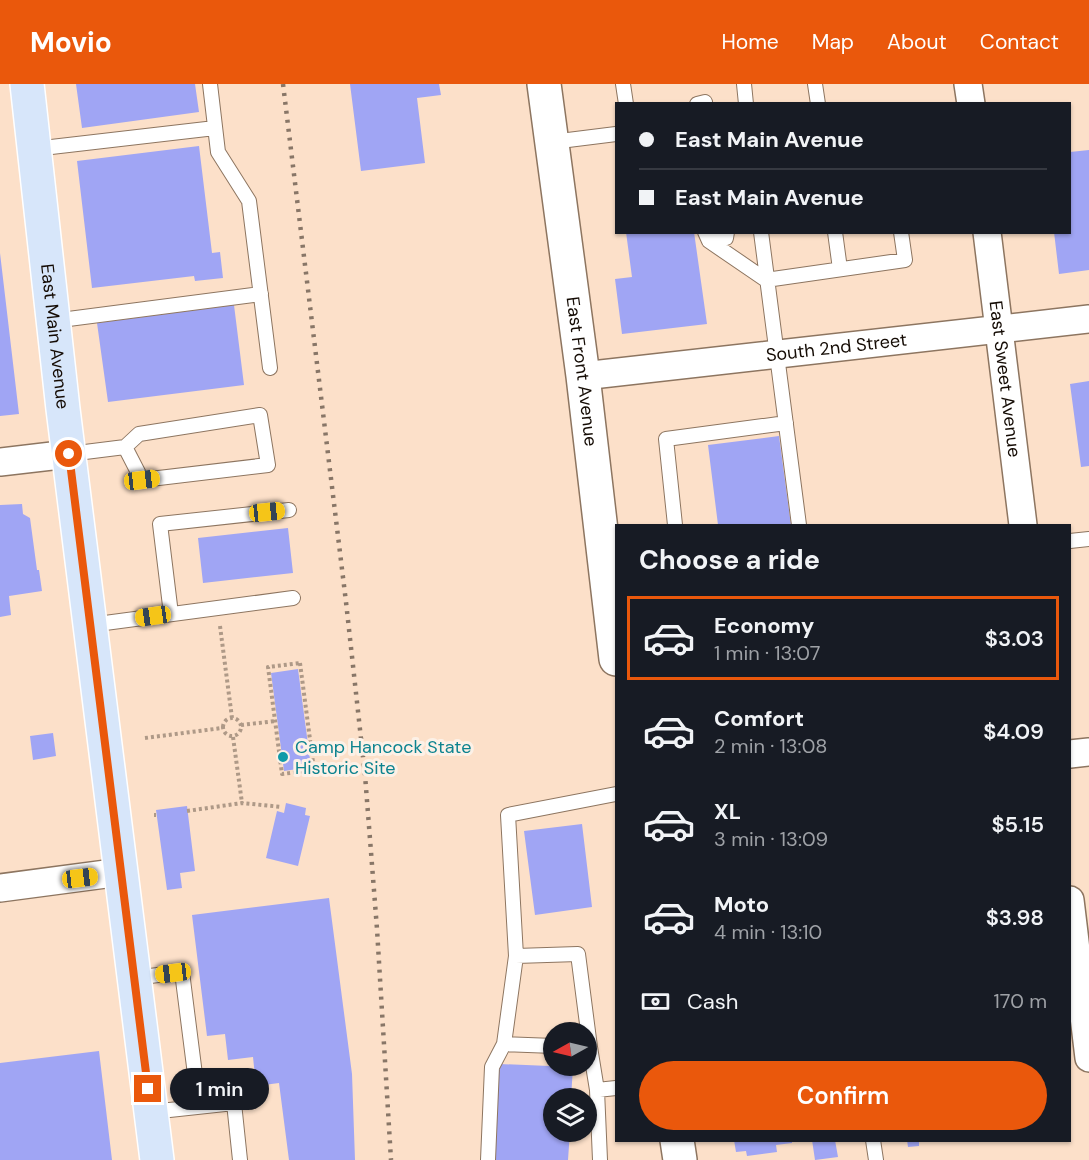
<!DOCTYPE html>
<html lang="en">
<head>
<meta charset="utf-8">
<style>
  body { margin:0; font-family:"DM Sans",sans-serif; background:#242831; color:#f1f3f6; height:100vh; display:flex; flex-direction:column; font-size:22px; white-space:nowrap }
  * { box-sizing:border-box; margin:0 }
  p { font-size:20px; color:#9ea1a6 }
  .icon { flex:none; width:33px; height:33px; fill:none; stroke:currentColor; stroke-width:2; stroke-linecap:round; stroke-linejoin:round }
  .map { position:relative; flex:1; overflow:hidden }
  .sheet { position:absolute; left:615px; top:440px; width:456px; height:618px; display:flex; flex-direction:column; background:#171b24; border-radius:0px; box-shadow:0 2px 4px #0004 }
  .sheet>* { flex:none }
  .banner { position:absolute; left:615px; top:18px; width:456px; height:132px; border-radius:0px; box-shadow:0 2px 4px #0004; display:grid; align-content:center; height:132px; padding:0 24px; background:#171b24 }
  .needle { width:39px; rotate:262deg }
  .buttons { position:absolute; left:543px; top:938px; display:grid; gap:12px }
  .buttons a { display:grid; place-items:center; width:54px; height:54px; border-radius:50%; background:#171b24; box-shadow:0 2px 4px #0004; font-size:30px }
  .end { position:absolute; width:27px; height:27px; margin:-14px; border:8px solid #ea580c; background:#fff; box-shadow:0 0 0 3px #fff }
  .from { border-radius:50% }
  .bubble { position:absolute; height:42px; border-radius:21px; background:#171b24; box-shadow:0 2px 4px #0004; font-size:20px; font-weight:600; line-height:42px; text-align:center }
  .car { position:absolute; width:18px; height:36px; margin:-18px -9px; border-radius:8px; box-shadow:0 0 4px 2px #0007; background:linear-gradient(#f5c518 24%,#345 0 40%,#f5c518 0 76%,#345 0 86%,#f5c518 0) }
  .banner b { display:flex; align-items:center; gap:21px; height:57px; font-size:22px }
  .banner b+b { border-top:2px solid #363941 }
  .banner i { width:15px; height:15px; background:#f1f3f6 }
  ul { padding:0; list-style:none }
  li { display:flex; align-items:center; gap:18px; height:84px; margin:0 12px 9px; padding:0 12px; border:3px solid transparent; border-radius:0px }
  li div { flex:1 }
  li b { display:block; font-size:22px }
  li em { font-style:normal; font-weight:600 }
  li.selected { border-color:#ea580c }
  li>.icon { width:54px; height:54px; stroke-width:1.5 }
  h2 { padding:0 24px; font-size:27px; line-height:72px }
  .pay { display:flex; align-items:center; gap:15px; height:66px; padding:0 24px; font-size:22px }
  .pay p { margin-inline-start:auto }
  .primary-button { display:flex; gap:12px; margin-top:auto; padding:12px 24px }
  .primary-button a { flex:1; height:69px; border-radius:36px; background:#ea580c; color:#fff; font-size:24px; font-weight:600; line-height:69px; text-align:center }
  header { display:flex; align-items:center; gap:36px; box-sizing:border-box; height:84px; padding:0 30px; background:#ea580c; color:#fff }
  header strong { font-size:28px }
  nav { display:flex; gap:33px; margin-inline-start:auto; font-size:21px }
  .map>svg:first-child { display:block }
  .building { fill:#a0a5f4 }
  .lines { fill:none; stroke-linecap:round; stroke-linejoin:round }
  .service-casing { stroke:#8d7560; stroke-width:16 }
  .minor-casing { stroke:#8d7560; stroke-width:30 }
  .tertiary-casing { stroke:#8d7560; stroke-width:36 }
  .primary-casing { stroke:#fff; stroke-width:36 }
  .path { stroke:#ae9987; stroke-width:4; stroke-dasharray:3 3; stroke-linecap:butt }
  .service { stroke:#fff; stroke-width:14 }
  .minor { stroke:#fff; stroke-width:27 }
  .tertiary { stroke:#fff; stroke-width:33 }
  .primary { stroke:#d7e6fa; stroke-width:33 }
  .rail { stroke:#887667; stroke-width:4.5; stroke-dasharray:3 6; stroke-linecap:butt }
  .route { stroke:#ea580c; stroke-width:8 }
  .culture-dot { fill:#0f9aa8; stroke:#fcf1e7; stroke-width:2 }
  .labels { text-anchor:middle; stroke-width:6; stroke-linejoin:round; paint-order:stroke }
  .street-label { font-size:18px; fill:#140b04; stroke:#fcf1e7 }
  .culture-label { font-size:18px; fill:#0d838f; stroke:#fcf1e7; text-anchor:start }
</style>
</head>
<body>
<header>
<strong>Movio</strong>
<nav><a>Home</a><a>Map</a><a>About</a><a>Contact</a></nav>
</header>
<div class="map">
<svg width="1089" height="1076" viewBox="0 0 1089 1076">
  <rect width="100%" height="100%" fill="#fce0c9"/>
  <path class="building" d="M76,0H195L199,28L82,44Z
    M350,0H439L441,11L417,14L425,79L361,87Z
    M199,62L212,169L220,168L223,194L195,197L194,192L92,204L77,77Z
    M1089,66V186L1059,190L1054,148H1070V68Z
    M626,148H694L707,240L622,250L615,195L632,193Z
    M0,169L19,330L0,332Z
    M234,221L244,301L108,318L97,239Z
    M1089,297V382L1081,383L1070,300Z
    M779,352L791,441H718L708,361Z
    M22,420L23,430L30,434L37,486H39L42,507L9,512L11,531L0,533V421Z
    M288,444L293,489L203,499L198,454Z
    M298,585L311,683L284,687L271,589Z
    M53,649L56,672L33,676L30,652Z
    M286,719L306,724L305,731L310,732L298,782L266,774L277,727L284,729Z
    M187,722L195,787L180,789L182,804L167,806L156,726Z
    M582,740L592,823L535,831L524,747Z
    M329,814L352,990L355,1076H289L279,999L256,1002L253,973L228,976L225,950L207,952L192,831Z
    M99,967L112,1076H0V979Z
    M499,980L573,983L571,1014H554V1047H570L568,1076H494Z
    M734,1056H792V1059L776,1061L777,1068L747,1072L746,1067L736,1068Z
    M812,1056H835L838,1073L815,1076Z
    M907,1056H919V1062L908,1063Z"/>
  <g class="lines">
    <defs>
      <path id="service" d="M210,0L218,68L249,117L270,284
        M623,0L626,20
        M744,0L746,20
        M815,0L818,20
        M697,20L705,18
        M552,58L616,50
        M34,65L215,44
        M705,148L709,157L766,196L905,176L901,148
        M761,148L799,441
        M835,148L840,185
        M709,157L726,154L727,148
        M53,237L261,210
        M69,370L125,363L139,350L260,331L268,381L142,396L125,363
        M675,441L666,355L786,339
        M1070,457L1089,455
        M171,530L160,440L289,426
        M90,541L293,514
        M516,872L578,870L590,963
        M134,894L182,888L199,1022
        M554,962L504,960L516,872L508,731L616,710
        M586,963H590L597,1006L600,1076
        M597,1006L616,1004
        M151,1028L234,1019L240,1076
        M873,1056L876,1076
        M488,1076L492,983L504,960"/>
      <g id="minor">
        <path d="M968,0L971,20"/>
        <path id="s1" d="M987,148L1023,441"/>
        <path id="s2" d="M583,292L1089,235"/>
        <path d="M0,378L69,370"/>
        <path d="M1070,670L1089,668"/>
        <path d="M0,804L121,788"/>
        <path d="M1070,816L1089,974"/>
      </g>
      <g id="tertiary">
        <path id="s3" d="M544,0L583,292L616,575"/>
        <path d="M677,1056L680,1076"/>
      </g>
      <g id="primary">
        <path id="s4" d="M27,0L63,325L157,1076"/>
      </g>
    </defs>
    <use href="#service" class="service-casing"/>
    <use href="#minor" class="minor-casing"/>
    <use href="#tertiary" class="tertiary-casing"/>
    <use href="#primary" class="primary-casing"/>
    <path class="path" d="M220,542L232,634
      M300,579L314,686L282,690L268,583Z
      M223 643a9 9 0 1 1 18 0a9 9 0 1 1-18 0Z
      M241,641L276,637
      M233,653L242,719
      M145,654L222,644
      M187,727L242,719L282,723
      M154,731H156"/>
    <use href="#service" class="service"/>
    <use href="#minor" class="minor"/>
    <use href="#tertiary" class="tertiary"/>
    <use href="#primary" class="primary"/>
    <path class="rail" d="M283,0L346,518L365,691L377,845L391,1076"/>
  </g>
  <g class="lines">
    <path class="route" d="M69,370L148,1005"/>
  </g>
  <circle class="culture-dot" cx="283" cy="673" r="6"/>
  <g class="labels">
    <g class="street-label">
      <text dy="6" stroke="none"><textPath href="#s4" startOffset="254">East Main Avenue</textPath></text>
      <text dy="6" stroke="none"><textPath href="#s2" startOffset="255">South 2nd Street</textPath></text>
      <text dy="6" stroke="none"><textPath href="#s3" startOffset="290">East Front Avenue</textPath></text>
      <text dy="6" stroke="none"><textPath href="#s1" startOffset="148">East Sweet Avenue</textPath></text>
    </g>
    <g class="culture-label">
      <text x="295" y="669">Camp Hancock State<tspan x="295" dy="21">Historic Site</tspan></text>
    </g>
  </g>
</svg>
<div class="buttons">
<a><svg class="needle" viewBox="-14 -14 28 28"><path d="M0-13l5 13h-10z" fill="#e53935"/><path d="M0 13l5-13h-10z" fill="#9ea1a6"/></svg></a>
<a><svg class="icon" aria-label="layers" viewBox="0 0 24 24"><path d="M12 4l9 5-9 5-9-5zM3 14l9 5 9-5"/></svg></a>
</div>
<i class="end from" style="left:69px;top:370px"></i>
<i class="end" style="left:148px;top:1005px"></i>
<div class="bubble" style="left:170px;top:984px;width:99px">1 min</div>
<i class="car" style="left:142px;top:396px;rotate:83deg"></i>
<i class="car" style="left:267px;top:428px;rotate:84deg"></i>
<i class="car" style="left:153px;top:532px;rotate:262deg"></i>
<i class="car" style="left:80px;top:794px;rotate:83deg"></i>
<i class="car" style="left:173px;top:889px;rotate:263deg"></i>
<div class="banner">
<b><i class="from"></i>East Main Avenue</b>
<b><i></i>East Main Avenue</b>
</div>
<section class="sheet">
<h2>Choose a ride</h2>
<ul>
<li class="selected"><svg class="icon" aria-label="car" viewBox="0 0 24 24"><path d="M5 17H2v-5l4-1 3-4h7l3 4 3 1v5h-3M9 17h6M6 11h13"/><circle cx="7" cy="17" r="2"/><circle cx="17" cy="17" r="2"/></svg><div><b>Economy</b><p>1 min · 13:07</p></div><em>$3.03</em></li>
<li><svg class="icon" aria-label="car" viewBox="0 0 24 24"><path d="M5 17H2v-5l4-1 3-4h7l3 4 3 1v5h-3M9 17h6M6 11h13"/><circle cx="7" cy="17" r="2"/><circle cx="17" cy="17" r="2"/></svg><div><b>Comfort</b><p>2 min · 13:08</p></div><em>$4.09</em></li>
<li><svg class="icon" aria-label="car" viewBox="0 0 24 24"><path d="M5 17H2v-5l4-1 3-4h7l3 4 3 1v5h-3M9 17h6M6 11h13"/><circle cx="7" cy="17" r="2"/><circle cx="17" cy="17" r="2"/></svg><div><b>XL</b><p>3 min · 13:09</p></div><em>$5.15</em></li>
<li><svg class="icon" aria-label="car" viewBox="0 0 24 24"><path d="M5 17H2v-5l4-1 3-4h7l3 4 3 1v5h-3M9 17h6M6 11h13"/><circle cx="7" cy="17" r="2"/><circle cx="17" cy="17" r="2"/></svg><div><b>Moto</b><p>4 min · 13:10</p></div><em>$3.98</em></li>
</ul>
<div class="pay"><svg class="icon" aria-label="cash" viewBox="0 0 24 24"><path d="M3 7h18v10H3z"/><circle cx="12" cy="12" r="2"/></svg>Cash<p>170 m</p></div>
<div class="primary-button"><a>Confirm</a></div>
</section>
</div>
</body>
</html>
